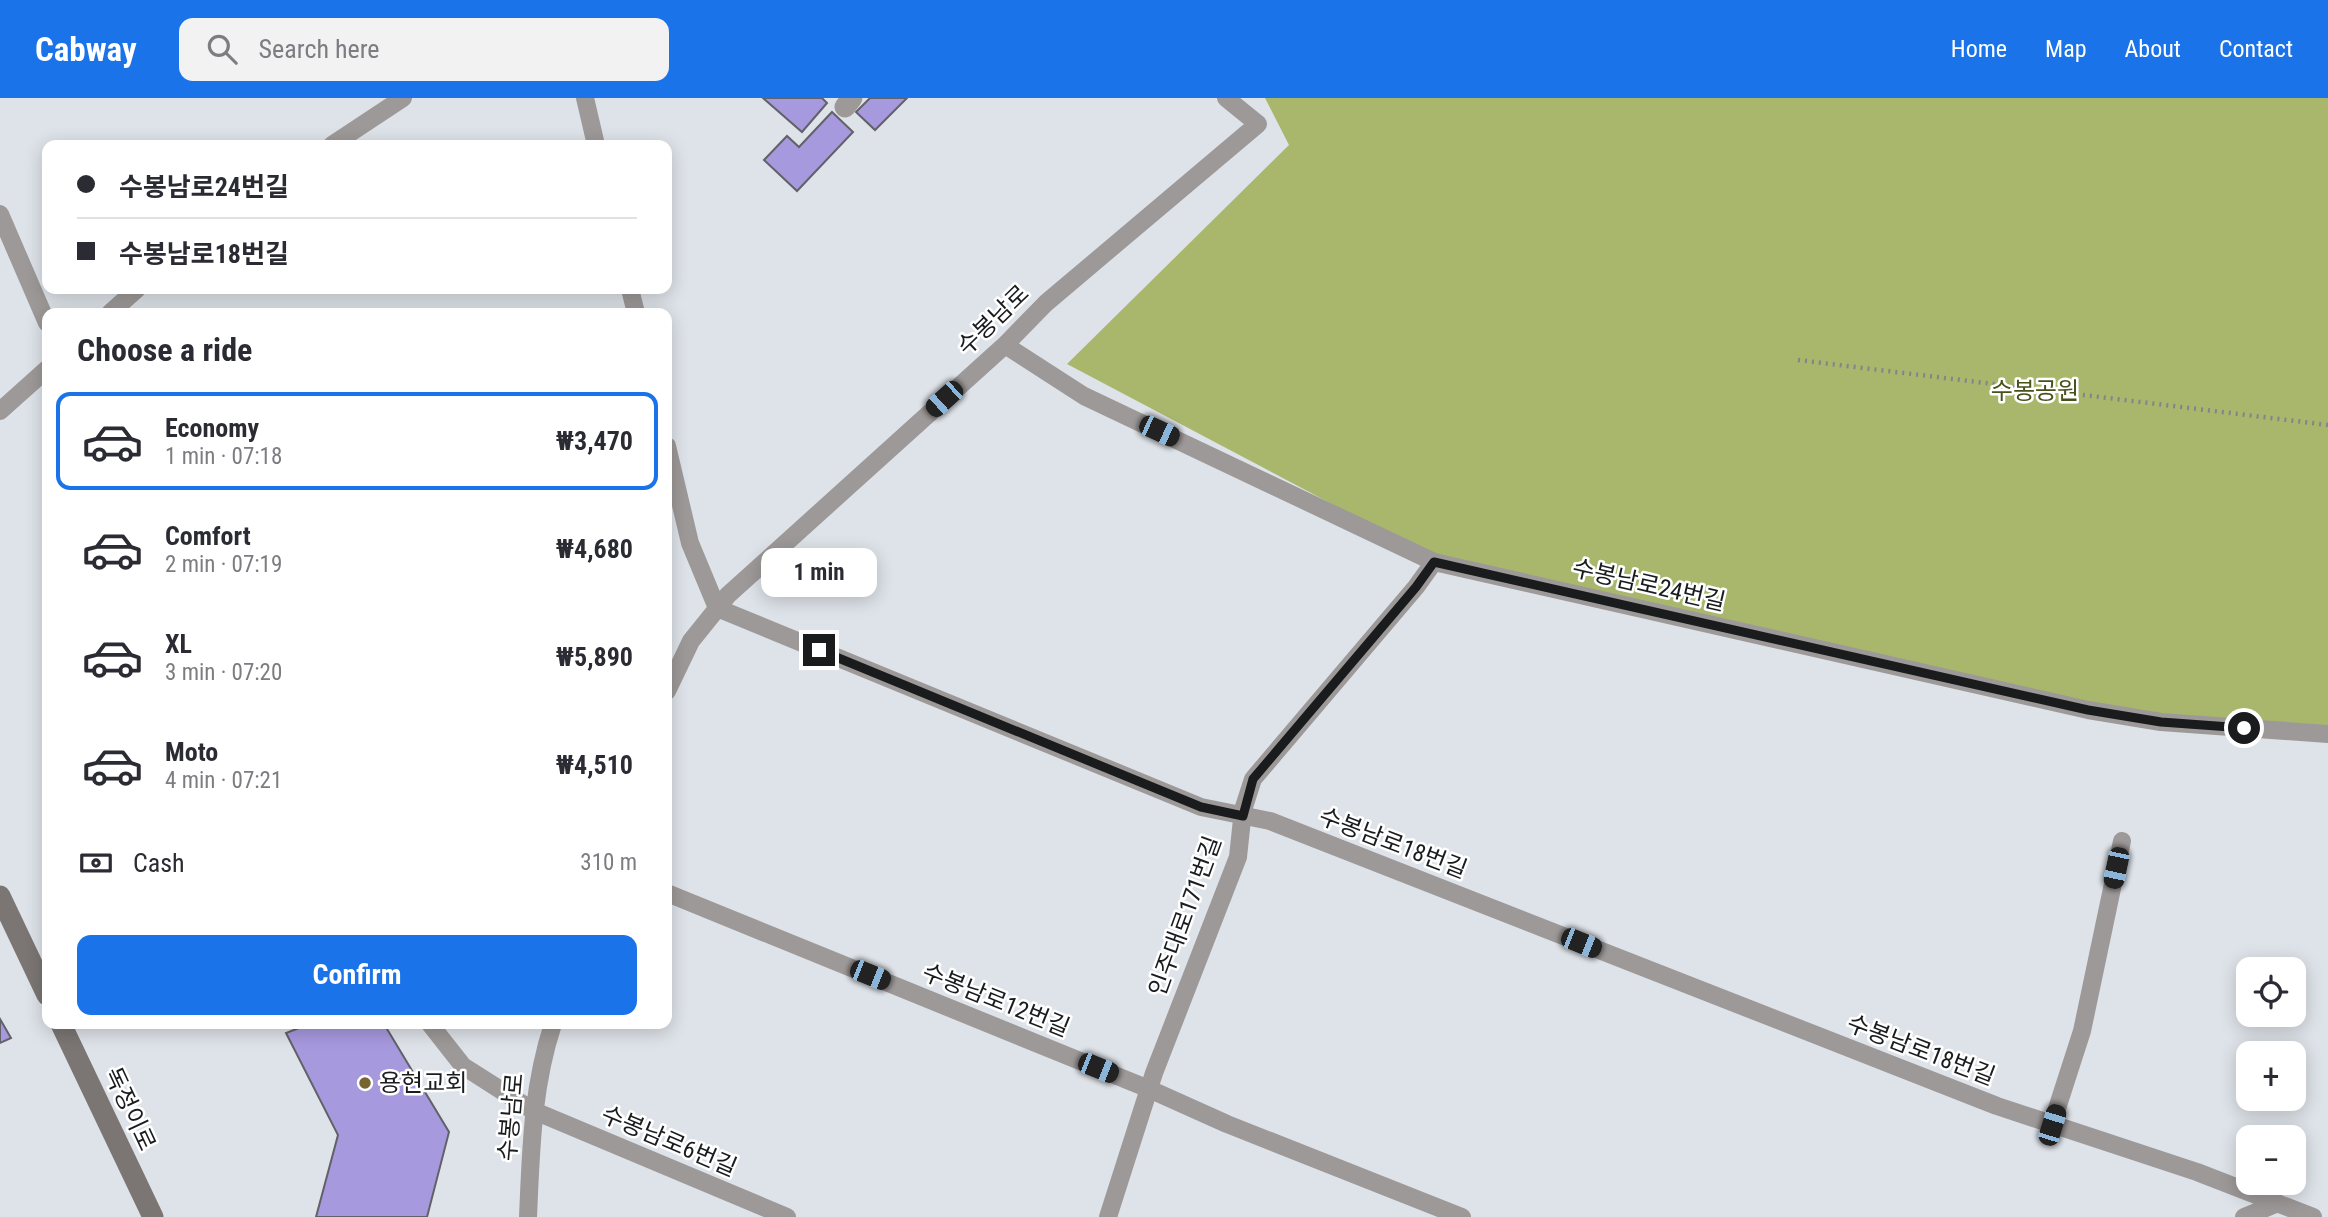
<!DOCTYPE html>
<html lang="en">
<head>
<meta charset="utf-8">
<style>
  body { margin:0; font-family:"Roboto Condensed","Noto Sans KR",sans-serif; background:#f2f2f3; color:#2b2b33; height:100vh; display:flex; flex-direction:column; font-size:26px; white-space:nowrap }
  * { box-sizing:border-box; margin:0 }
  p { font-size:23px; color:#7c7c81 }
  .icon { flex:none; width:38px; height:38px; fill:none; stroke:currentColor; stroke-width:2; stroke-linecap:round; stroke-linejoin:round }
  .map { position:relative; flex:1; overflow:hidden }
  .details { position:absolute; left:42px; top:210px; width:630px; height:721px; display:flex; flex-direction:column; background:#fff; border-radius:14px; box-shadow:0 4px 18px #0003 }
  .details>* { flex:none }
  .guide { position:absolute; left:42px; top:42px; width:630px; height:154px; border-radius:14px; box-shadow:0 4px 18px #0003; display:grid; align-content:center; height:154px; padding:0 35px; background:#fff }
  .buttons { position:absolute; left:2236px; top:859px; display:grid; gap:14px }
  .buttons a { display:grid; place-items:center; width:70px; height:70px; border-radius:14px; background:#fff; box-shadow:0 4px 18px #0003; font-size:35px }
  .end { position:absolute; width:32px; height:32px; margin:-16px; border:9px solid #191b1d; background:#fff; box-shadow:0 0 0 4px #fff }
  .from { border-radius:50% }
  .bubble { position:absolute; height:49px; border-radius:14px; background:#fff; box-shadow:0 4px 18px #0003; font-size:23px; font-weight:700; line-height:49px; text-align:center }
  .car { position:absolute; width:21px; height:42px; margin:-21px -10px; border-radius:9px; box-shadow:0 0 5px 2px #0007; background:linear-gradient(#222 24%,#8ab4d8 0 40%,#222 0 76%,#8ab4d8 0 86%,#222 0) }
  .guide b { display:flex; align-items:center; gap:24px; height:66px; font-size:26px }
  .guide b+b { border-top:2px solid #e1e1e2 }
  .guide i { width:18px; height:18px; background:#2b2b33 }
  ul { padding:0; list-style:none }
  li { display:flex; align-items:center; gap:21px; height:98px; margin:0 14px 10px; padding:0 21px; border:4px solid transparent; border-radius:14px }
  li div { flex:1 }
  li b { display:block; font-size:26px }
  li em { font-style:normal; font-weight:700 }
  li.on { border-color:#1a73e8 }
  li>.icon { width:63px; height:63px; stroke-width:1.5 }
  h2 { padding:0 35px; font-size:32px; line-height:84px }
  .pay { display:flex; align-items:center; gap:18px; height:77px; padding:0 35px; font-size:26px }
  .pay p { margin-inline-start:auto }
  .cta { display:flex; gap:14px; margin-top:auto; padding:14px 35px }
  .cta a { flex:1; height:80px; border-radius:14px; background:#1a73e8; color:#fff; font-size:28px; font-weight:700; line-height:80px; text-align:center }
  header { display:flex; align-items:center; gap:42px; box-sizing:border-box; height:98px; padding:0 35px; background:#1a73e8; color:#fff }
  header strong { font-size:33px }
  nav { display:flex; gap:38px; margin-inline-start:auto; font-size:24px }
  .search { width:490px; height:63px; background:#f2f2f3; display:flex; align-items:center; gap:18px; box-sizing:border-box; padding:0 24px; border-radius:14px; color:#7c7c81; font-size:26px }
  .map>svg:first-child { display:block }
  .forest { fill:#a9b76c }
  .building { fill:#a799de; stroke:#626168; stroke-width:2 }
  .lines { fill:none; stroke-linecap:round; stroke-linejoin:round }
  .path { stroke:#818589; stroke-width:4.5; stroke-dasharray:2 5; stroke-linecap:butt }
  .lane { stroke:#9d9998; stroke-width:18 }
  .street { stroke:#9d9998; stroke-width:21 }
  .secondary { stroke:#7b7674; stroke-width:21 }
  .route { stroke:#191b1d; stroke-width:9 }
  .poi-dot { fill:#786433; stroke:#fff; stroke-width:2.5 }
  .labels { text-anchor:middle; stroke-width:5; stroke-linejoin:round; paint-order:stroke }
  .street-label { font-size:24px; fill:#191b1d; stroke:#fff }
  .park-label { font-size:24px; fill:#485119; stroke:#fff }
  .poi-label { font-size:24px; fill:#191b1d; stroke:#fff; text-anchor:start }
</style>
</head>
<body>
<header>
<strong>Cabway</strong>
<div class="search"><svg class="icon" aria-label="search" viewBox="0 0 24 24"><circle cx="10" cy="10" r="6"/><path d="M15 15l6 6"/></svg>Search here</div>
<nav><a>Home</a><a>Map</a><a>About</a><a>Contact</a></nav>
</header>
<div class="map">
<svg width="2328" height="1119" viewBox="0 0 2328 1119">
  <rect width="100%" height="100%" fill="#dee3e9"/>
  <path class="forest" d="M1265,0H2328V630L2163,620L1434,460L1067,266L1289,47Z"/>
  <path class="building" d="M763,0H822L827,5L802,34Z
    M870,0H907L875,32L856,14Z
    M832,14L853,34L797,93L764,62L787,38L799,49Z
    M0,921L11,940L0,945Z
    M309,926H384L449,1034L427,1119H316L338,1037L286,935Z"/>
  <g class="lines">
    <path class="path" d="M1798,262L2328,327"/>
    <path class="lane" d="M585,0L596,47
      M332,47L403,0
      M0,116L47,225
      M630,191L636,215
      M110,215L137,191
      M1005,247L1084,298L1434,464L2088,612L2161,624L2328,636
      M0,313L47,271
      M667,348L690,445L717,510L1201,709L1270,723L1997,1008L2197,1074L2313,1119
      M667,593L691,543L728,497L1005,247L1046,205L1258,26L1226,0
      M667,795L1149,991L1227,1026L1462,1119
      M430,926L463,968L532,1012L787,1119
      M2052,1026L2082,933L2122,743
      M528,1119C531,1052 532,990 553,926
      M1108,1119L1154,975L1238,759L1243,712L1253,681L1416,489L1434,464
      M2244,1119L2278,1105"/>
    <path class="street" d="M845,9L852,0"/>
    <path class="secondary" d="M0,798L47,897
      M61,926L153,1119"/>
  </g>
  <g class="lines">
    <path class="route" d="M819,552L1201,709L1243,718L1253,681L1416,489L1434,464L2088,612L2161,624L2244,630"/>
  </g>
  <circle class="poi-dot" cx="365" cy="985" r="7"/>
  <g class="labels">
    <g class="street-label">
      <text transform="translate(993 222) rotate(-44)" y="8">수봉남로</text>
      <text transform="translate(1649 487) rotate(13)" y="8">수봉남로24번길</text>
      <text transform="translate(1393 745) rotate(21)" y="8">수봉남로18번길</text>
      <text transform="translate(1185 818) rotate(-70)" y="8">인주대로171번길</text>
      <text transform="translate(996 902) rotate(22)" y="8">수봉남로12번길</text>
      <text transform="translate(1921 952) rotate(21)" y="8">수봉남로18번길</text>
      <text transform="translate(130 1011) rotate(65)" y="8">독정이로</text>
      <text transform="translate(511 1019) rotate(-85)" y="8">수봉남로</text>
      <text transform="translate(669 1043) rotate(23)" y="8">수봉남로6번길</text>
    </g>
    <g class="park-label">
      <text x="2035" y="301">수봉공원</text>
    </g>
    <g class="poi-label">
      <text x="379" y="993">용현교회</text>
    </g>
  </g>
</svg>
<div class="buttons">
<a><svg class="icon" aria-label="locate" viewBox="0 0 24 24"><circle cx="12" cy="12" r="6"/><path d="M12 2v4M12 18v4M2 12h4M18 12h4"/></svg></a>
<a>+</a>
<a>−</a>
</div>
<i class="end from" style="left:2244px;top:630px"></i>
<i class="end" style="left:819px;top:552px"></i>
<div class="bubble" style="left:761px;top:450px;width:116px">1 min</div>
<i class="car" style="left:944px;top:301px;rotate:228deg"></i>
<i class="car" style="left:1159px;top:333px;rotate:115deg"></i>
<i class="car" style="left:2116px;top:770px;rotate:192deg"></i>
<i class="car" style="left:1581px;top:845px;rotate:112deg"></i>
<i class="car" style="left:870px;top:877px;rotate:112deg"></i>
<i class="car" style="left:1098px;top:970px;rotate:112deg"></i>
<i class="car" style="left:2052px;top:1027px;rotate:17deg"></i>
<div class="guide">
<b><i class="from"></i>수봉남로24번길</b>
<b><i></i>수봉남로18번길</b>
</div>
<section class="details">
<h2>Choose a ride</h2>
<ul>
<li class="on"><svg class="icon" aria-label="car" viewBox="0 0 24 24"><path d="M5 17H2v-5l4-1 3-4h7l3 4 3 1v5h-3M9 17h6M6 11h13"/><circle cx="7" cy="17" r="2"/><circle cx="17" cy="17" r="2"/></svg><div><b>Economy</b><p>1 min · 07:18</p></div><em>₩3,470</em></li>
<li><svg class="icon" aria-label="car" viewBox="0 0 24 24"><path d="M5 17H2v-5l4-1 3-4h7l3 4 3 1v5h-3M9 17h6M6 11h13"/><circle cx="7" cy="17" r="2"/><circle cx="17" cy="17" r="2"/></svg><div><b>Comfort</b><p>2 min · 07:19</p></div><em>₩4,680</em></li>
<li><svg class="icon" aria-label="car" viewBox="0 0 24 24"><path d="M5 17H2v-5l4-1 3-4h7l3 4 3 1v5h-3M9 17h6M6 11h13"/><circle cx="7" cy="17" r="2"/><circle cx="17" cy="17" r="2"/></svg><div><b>XL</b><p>3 min · 07:20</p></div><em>₩5,890</em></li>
<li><svg class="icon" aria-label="car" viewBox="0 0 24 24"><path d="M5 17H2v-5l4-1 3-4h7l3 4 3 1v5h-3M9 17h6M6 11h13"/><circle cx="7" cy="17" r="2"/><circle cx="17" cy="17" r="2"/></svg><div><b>Moto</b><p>4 min · 07:21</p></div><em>₩4,510</em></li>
</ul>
<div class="pay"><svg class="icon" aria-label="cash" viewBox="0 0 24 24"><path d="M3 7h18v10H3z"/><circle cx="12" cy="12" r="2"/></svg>Cash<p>310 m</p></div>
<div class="cta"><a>Confirm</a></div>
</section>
</div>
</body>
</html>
